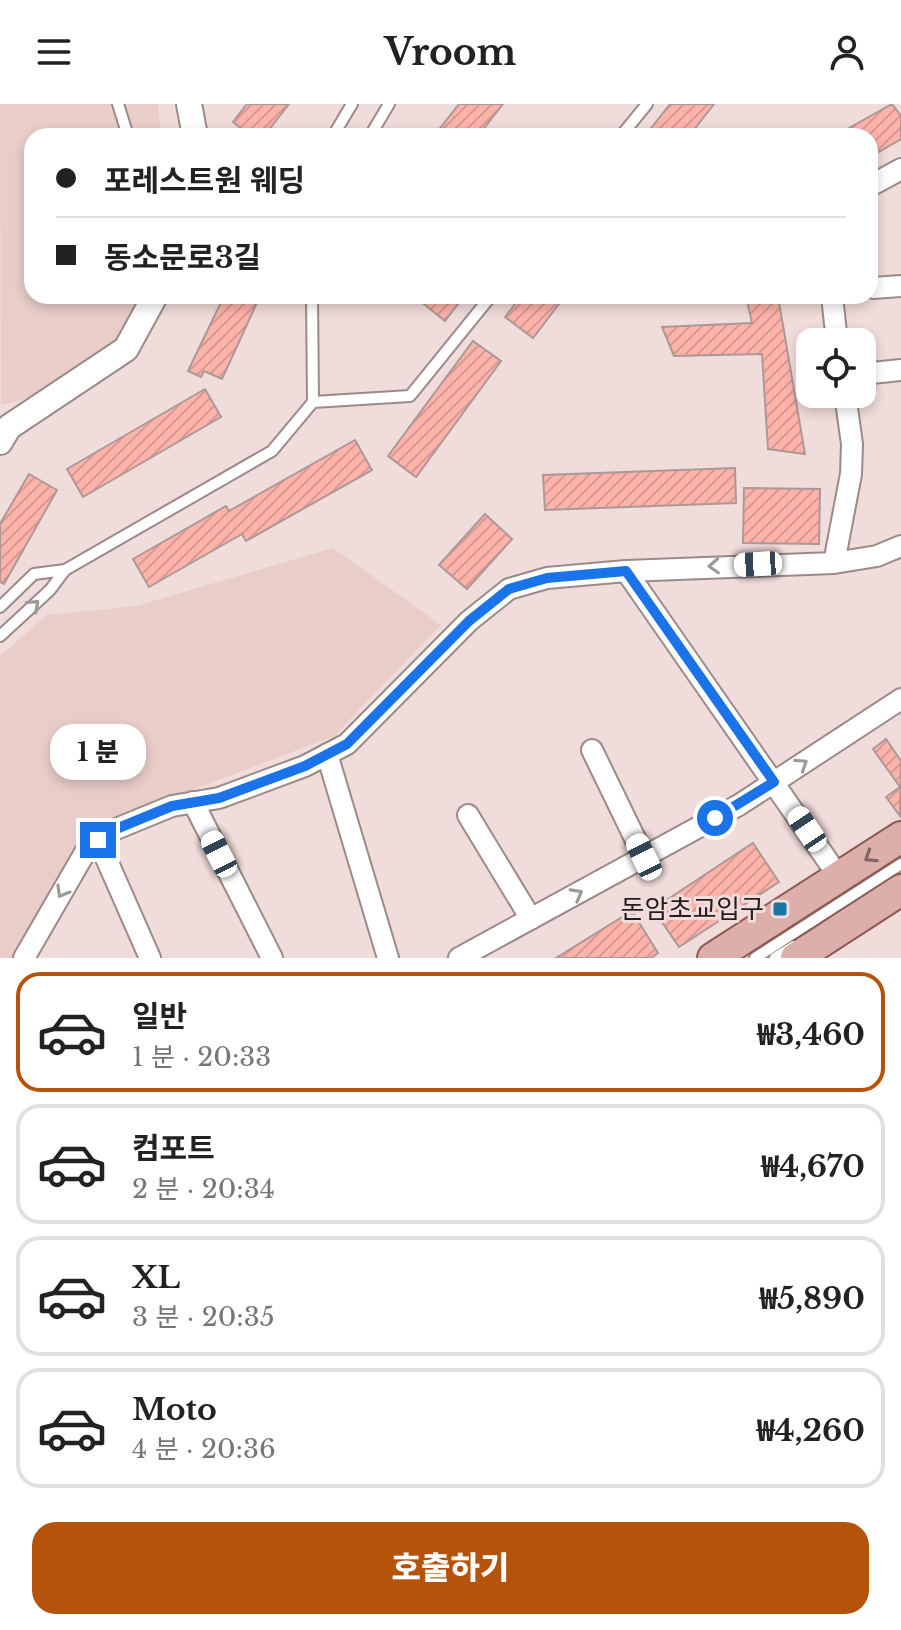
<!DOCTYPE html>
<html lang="ko">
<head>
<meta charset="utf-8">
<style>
  body { margin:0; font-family:"Libre Baskerville","Noto Sans KR",serif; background:#f6f6f6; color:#222; height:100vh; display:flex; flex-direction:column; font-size:30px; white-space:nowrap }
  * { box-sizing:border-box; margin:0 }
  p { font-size:26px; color:#767676 }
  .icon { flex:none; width:44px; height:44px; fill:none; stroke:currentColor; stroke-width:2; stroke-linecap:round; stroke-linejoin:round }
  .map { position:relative; height:854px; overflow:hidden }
  .sheet { display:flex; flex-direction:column; background:#fff; flex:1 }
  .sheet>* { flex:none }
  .guide { position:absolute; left:24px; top:24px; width:854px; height:176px; border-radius:24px; box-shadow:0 4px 12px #0003; display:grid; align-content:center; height:176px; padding:0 32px; background:#fff }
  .buttons { position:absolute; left:796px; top:224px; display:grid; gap:16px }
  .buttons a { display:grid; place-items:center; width:80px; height:80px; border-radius:16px; background:#fff; box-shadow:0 4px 12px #0003; font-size:40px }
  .end { position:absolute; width:36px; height:36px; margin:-18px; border:10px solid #1a73e8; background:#fff; box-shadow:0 0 0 4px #fff }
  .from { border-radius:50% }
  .bubble { position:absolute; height:56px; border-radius:24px; background:#fff; box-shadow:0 4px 12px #0003; font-size:26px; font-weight:800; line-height:56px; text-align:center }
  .car { position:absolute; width:24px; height:48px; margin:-24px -12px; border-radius:10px; box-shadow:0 0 6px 2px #0007; background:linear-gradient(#fff 24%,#345 0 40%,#fff 0 76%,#345 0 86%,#fff 0) }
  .guide b { display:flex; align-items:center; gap:28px; height:76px; font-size:30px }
  .guide b+b { border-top:2px solid #e0e0e0 }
  .guide i { width:20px; height:20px; background:#222 }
  ul { padding:14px 0 0; list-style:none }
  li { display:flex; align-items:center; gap:24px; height:120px; margin:0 16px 12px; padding:0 16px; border:4px solid #e0e0e0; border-radius:24px }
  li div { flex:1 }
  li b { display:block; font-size:30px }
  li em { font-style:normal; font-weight:800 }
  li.selected { border-color:#b45309 }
  li>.icon { width:72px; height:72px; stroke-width:1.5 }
  .cta { display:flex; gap:16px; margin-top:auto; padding:16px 32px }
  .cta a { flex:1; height:92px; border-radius:24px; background:#b45309; color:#fff; font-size:32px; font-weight:800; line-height:92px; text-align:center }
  header { display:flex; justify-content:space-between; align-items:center; height:104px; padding:0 32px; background:#fff; font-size:36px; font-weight:800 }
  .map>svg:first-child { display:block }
  .built { fill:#e9cdc9 }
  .building { fill:url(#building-hatch); stroke:#ac9997; stroke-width:2 }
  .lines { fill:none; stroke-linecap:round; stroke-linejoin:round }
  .service-casing { stroke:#9c8a88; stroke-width:14 }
  .minor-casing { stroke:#9c8a88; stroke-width:24 }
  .tertiary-casing { stroke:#9c8a88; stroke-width:28 }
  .primary-casing { stroke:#8c5954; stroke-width:34 }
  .service { stroke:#fff; stroke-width:10 }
  .minor { stroke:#fff; stroke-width:20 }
  .tertiary { stroke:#fff; stroke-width:24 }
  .primary { stroke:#dcafaa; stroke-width:30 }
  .oneway { stroke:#9c9999 }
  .oneway2 { stroke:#806663 }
  .route { stroke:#1a73e8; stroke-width:10 }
  .poi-dot { fill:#1a77a5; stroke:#f0dcda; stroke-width:3 }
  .labels { text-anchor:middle; stroke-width:6; stroke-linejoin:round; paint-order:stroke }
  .poi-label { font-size:26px; fill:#231c1c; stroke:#f0dcda; text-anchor:end }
</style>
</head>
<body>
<header><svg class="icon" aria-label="menu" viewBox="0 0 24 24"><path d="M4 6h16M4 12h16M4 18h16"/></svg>Vroom<svg class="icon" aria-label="person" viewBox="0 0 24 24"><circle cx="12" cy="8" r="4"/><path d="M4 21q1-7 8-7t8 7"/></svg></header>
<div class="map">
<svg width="901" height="854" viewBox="0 0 901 854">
  <defs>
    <pattern id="building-hatch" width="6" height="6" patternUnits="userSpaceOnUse" patternTransform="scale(2)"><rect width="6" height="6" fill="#fdb3aa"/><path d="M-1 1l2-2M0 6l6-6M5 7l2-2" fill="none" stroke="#d99992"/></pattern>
  </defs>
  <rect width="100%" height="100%" fill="#f0dcda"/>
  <path class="built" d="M0,0H158L161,32H32V192H144L123,238L48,289L1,301Z
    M333,444L441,521L334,632L108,718L79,737L11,854H0V552L47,511L136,502Z"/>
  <path class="building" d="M247,0H289L264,32H251L233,18Z
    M459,0H503L478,32H434Z
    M670,0H714L689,32H645Z
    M892,0L901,12V35L870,53V32H835Z
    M224,192H260L222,275L204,267L201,273L188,267Z
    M414,192H464L445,217Z
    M521,192H565L533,234L505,213Z
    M746,192H778L805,350L768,345L762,250L674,252L662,223L752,219Z
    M473,237L501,257L416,373L388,352Z
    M205,285L221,313L83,393L67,365Z
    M355,336L372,366L246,437L242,430L149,483L133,455L226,402L229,407Z
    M735,364L736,399L545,406L543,371Z
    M29,370L57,386L4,480L0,478V420Z
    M744,384L820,385L819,440L743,439Z
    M485,410L512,435L467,485L439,461Z
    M886,635L901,657L900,712L886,693L900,683L873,645Z
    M753,739L779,778L679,843L653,805Z
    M632,807L658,849L651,854H556Z"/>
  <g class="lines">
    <defs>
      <path id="service" d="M118,0L128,32
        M333,32L352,0
        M370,32L389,0
        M621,32L647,0
        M313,298L410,292L491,192
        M0,503L34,470L65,466L272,347L313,298L312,192
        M0,532L50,486L65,466
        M755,854L901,760
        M775,854L794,842"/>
      <path id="minor" d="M870,82L901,65
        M873,184L901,182
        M832,192L837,238
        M862,270L901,266
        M834,459L851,370L852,340L845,290
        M626,467L839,773
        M592,646L644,753
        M327,650L388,854
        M193,698L272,854
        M468,711L531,815
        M98,736L150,854
        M24,854L87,745L111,727L172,702L219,694L305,662L347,640L469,517L509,485L547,474L626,467L834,459L877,452L901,442
        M459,854L739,701L901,595"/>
      <path id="tertiary" d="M189,0L195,32
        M0,338L9,323L126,245L155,192"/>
      <path id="primary" d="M713,854L901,733
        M796,854L901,786"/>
    </defs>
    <use href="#service" class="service-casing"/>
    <use href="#minor" class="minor-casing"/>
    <use href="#tertiary" class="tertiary-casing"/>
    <use href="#primary" class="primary-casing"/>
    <use href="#service" class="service"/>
    <use href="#minor" class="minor"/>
    <use href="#tertiary" class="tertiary"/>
    <use href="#primary" class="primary"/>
  </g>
  <defs><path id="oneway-chevron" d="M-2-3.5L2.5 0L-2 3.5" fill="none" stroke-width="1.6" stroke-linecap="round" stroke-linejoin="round" transform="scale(2)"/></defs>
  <g class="oneway">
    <use href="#oneway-chevron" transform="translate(714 462) rotate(177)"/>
    <use href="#oneway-chevron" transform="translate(34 501) rotate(-42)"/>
    <use href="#oneway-chevron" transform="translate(802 660) rotate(-33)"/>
    <use href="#oneway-chevron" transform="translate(62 788) rotate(120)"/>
    <use href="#oneway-chevron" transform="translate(577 790) rotate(-29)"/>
  </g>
  <use class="oneway2" href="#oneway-chevron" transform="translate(870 753) rotate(147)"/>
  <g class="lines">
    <path class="route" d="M98,736L111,727L172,702L219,694L305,662L347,640L469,517L509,485L547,474L626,467L774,678L715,714"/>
  </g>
  <rect class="poi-dot" x="772" y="797" width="16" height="16" rx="4"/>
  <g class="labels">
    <g class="poi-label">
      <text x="764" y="814">돈암초교입구</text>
    </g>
  </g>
</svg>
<div class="buttons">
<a><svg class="icon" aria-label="locate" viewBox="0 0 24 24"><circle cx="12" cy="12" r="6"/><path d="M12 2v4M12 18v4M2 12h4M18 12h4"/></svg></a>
</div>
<i class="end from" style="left:715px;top:714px"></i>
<i class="end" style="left:98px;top:736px"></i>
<div class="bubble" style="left:50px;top:620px;width:96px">1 분</div>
<i class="car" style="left:758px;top:460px;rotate:267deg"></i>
<i class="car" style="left:807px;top:725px;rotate:326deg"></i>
<i class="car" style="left:219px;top:750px;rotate:333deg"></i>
<i class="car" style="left:644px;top:753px;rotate:334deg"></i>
<div class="guide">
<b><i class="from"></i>포레스트원 웨딩</b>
<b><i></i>동소문로3길</b>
</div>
</div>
<section class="sheet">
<ul>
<li class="selected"><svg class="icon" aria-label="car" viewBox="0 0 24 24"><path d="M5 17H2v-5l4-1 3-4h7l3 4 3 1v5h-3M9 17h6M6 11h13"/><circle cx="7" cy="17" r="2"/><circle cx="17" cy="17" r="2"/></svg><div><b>일반</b><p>1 분 · 20:33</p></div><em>₩3,460</em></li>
<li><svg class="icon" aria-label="car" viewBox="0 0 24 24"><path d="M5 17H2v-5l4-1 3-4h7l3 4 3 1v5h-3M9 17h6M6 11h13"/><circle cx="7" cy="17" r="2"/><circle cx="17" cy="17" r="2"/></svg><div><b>컴포트</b><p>2 분 · 20:34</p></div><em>₩4,670</em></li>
<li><svg class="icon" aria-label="car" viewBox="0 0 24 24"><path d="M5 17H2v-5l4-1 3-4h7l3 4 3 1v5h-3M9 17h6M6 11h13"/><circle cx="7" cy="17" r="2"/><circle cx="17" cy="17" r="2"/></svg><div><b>XL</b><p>3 분 · 20:35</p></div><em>₩5,890</em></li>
<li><svg class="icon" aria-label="car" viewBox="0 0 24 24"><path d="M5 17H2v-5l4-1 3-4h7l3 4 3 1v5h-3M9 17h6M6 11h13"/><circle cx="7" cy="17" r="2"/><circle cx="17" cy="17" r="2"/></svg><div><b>Moto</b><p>4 분 · 20:36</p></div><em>₩4,260</em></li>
</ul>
<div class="cta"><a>호출하기</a></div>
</section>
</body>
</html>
